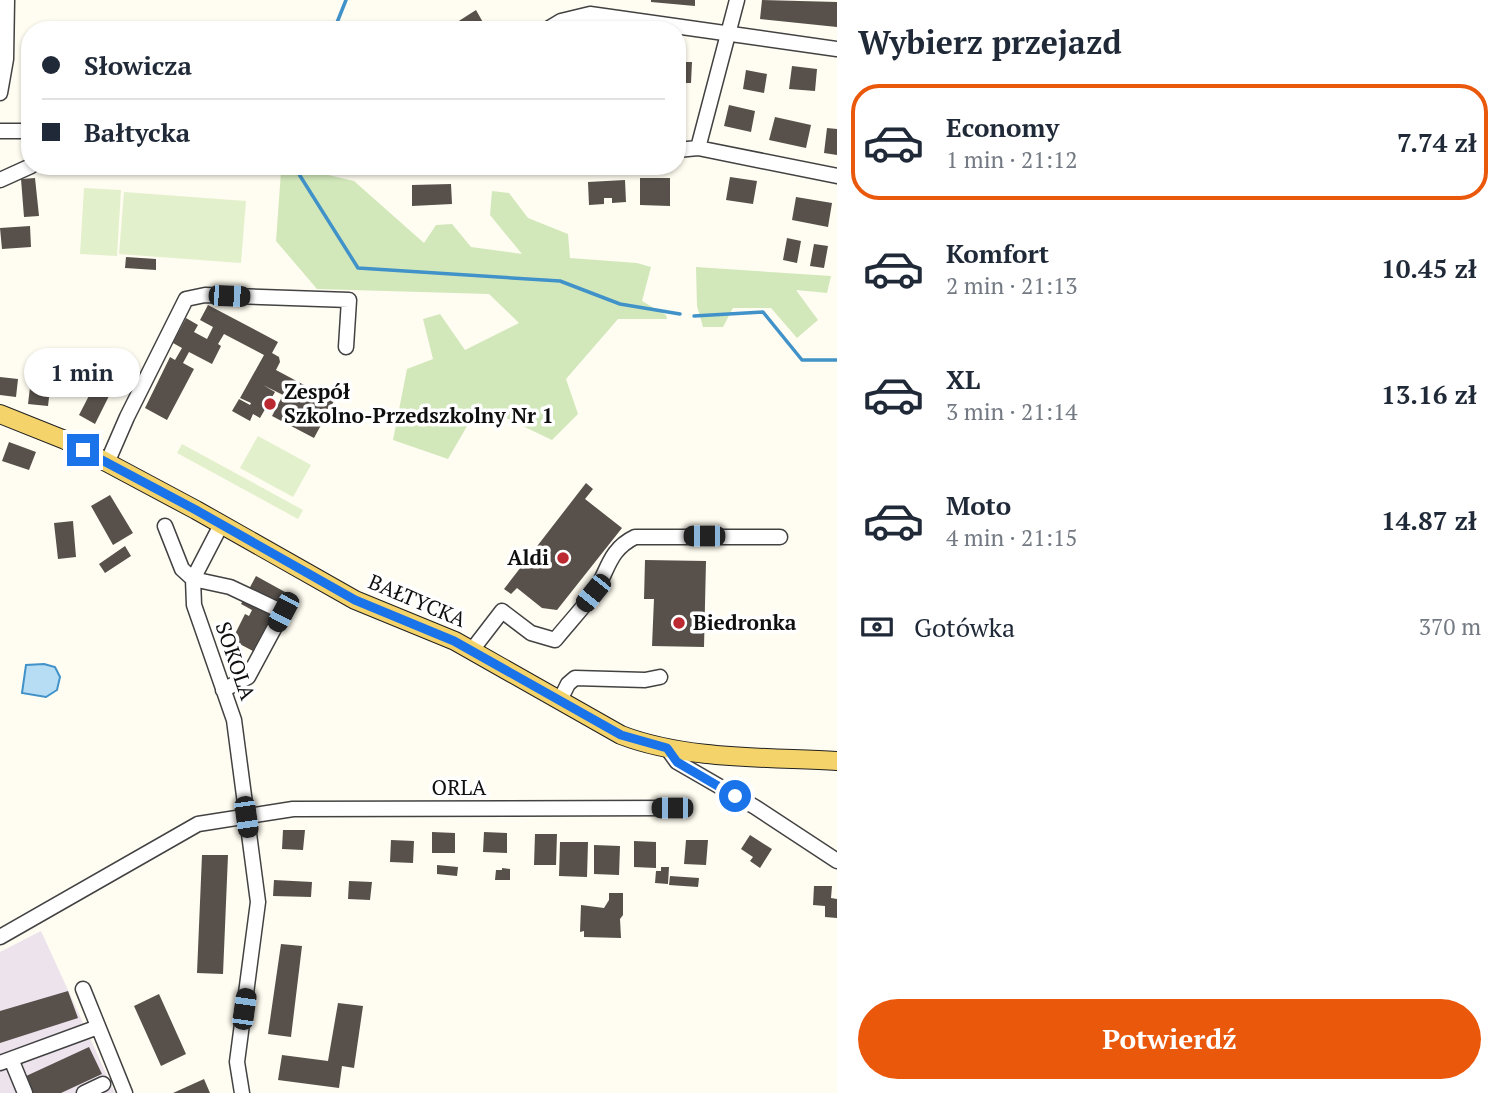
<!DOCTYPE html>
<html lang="pl">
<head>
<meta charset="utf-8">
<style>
  body { margin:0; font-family:"PT Serif",serif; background:#f2f2f3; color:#1f2937; height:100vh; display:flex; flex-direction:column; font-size:26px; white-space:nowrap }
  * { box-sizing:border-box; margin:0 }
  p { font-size:23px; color:#747a83 }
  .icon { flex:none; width:38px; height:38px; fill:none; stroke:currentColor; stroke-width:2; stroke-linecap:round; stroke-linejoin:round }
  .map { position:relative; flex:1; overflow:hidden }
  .side { display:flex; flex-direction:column; background:#fff; width:665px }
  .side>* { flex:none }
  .top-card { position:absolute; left:21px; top:21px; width:665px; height:154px; border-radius:28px; box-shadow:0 2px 5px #0004; display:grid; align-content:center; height:154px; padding:0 21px; background:#fff }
  .end { position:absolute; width:32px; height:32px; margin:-16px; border:9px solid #1a73e8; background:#fff; box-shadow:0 0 0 4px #fff }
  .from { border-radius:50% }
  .bubble { position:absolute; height:49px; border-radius:24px; background:#fff; box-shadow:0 2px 5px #0004; font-size:23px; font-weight:600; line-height:49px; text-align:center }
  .car { position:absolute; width:21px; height:42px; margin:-21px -10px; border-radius:9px; box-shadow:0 0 5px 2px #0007; background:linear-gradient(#222 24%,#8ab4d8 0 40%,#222 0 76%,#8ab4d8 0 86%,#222 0) }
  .top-card b { display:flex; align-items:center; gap:24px; height:66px; font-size:26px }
  .top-card b+b { border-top:2px solid #e0e1e3 }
  .top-card i { width:18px; height:18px; background:#1f2937 }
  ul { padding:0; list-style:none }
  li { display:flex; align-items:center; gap:21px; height:116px; margin:0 14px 10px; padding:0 7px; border:4px solid transparent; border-radius:28px }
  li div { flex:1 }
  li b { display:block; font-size:26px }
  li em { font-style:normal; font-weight:600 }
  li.on { border-color:#ea580c }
  li>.icon { width:63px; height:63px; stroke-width:1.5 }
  h2 { padding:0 21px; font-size:32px; line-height:84px }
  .pay { display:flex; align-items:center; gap:18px; height:77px; padding:0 21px; font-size:26px }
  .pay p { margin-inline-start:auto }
  .button { display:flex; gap:14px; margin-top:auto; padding:14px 21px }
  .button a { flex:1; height:80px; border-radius:42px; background:#ea580c; color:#fff; font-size:28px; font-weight:600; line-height:80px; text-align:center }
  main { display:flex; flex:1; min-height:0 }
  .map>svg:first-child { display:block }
  .industrial { fill:#ece3ed }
  .green { fill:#d2e8bb }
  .pitch { fill:#e3f0cc }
  .water { fill:#b7ddf4; stroke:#4092c9; stroke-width:2 }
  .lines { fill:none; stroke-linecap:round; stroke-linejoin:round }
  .stream { stroke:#4092c9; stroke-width:3.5 }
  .building { fill:#57504b }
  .minor-casing { stroke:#424242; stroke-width:17 }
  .major-casing { stroke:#202020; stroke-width:20 }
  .minor { stroke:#fff; stroke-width:14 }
  .major { stroke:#f4d36b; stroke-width:18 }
  .route { stroke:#1a73e8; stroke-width:9 }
  .poi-dot { fill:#bb2a31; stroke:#fff; stroke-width:2.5 }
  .labels { text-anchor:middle; stroke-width:7; stroke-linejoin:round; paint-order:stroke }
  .poi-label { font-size:21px; font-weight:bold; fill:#0f0f0f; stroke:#fff; text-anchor:start }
  .street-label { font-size:21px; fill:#0f0f0f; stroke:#fff }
</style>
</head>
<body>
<main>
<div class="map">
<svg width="837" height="1093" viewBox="0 0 837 1093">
  <rect width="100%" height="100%" fill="#fffcf1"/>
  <path class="industrial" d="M41,931L115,1093H0V952Z"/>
  <path class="green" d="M281,172H315L354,181L424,243L436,225L452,224L471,247L522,254L490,215L492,191L509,193L528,218L568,234L570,258L637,263L651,267L642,301L666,315L667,319H618L566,379L578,414L552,440L504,417L470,421L448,459L393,440L407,369L433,359L423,319L440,314L465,350L519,323L489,294L317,289L276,241Z
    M696,267L831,276L827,293L796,290L818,320L797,338L771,308H733L723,327H703L697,306Z"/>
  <path class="pitch" d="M84,188L121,190L117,256L80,254Z
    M124,192L246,201L241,263L119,254Z
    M258,436L311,465L293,497L240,468Z
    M182,444L303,510L298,519L177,453Z"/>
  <path class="water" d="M44,664L55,667L60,677L57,690L46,697L22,693L26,665Z"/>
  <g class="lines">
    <path class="stream" d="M334,30L346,0
      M297,171L358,268L560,281L620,304L680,314
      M694,316L763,312L802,360H837"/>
  </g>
  <path class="building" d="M651,0H695V6L651,2Z
    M762,0L837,2V27L760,19Z
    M476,10L485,26L478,30H453L451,26Z
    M677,62H692L691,83H677Z
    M792,66L817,69L815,91L789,89Z
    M746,70L767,74L764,93L743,89Z
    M729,105L755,111L751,132L724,126Z
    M775,117L811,125L806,148L769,140Z
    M827,128L837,129V155L824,153Z
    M730,177L757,181L753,204L726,200Z
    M35,178L39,216L24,217L21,179Z
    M640,178H670V206L640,205Z
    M625,180L626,202L612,203V198H604V204L589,205L588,182Z
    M451,184L452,204L412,206V185Z
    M796,197L832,203L828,227L792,220Z
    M30,226L31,247L2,249L0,228Z
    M787,238L801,241L797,263L783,260Z
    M814,244L828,246L824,268L810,266Z
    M126,257L156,259V270L125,268Z
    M208,305L278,342L272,353L279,357L280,362L276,370L334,401L314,438L272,416L283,395L263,385L275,392L260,418L253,414L250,421L232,411L239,399L250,405L251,403L240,398L264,355L224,334L218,344L221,346L212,364L189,352L183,363L194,369L167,420L145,408L170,357L175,360L182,348L173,343L186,318L198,325L194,332L207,339L213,327L200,320Z
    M0,377L18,379L16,397L0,395Z
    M31,379L51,381L48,406L28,404Z
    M94,386L110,394L95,424L79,415Z
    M9,442L36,452L29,470L2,461Z
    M586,483L593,489L585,499L622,528L557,610L542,608L517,588L511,594L504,589Z
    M110,495L133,533L113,545L91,506Z
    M73,521L76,557L58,559L54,523Z
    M125,546L131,556L105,573L99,564Z
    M645,560L706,561L704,647L652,646L654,599H644Z
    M256,576L285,592L253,651L232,640L245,614L249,616L252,610L241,604Z
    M283,830H305L303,850L282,849Z
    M432,832L455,833V853H432Z
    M484,832L507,833V853L483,852Z
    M535,834H557L556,865H534Z
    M750,835L772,849L760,868L750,861L753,857L741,849Z
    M391,840L414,841L413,863L390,862Z
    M686,840H708L706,865L684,864Z
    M634,841L656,842V868L634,867Z
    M560,842H588L587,877L559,876Z
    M594,845L620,846L619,875L594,874Z
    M202,855H228L223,974L197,973Z
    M437,865L458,867L457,876L437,874Z
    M661,867H669L668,884L655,883L656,871H661Z
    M502,868L510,869V880H495L496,870H502Z
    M670,876L699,878L698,887L669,885Z
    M274,880L312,882L311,897L273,896Z
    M349,881L372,882L370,900L348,899Z
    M814,886H832L831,898L837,899V918L825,917V906L813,905Z
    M609,893H623V915L620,919L621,938L584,937V931L580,932L581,905L604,908L609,900Z
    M281,944L302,946L291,1037L268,1034Z
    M68,991L78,1018L0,1043V1011Z
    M159,994L186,1054L161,1066L134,1006Z
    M338,1003L363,1006L354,1068L342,1066L339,1088L278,1080L282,1055L328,1061Z
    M89,1047L102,1074L61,1093H32L24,1077Z
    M204,1079L210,1093H173Z"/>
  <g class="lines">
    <defs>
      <path id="minor" d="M546,30L561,21L590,14L837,49
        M0,93L6,59L7,0
        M0,131H30
        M698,148L737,0
        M677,150L698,148L837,176
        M0,180L31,166
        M107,463L127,417L186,299L205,295L349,300L346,347
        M221,525L193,579L194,605L234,720L258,902L237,1062L242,1093
        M165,526L182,569L193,579L230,587L283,612L248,677L223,690
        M472,650L502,611L531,633L555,640C568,624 582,609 594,593C608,572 608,550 635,537H780
        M560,700L568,684L575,678L645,680L660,677
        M667,748L677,762L755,807L837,861
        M0,937L198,824L293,809L672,808
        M83,989L125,1093
        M11,1059L25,1093
        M0,1063L98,1027
        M84,1093L103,1084"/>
      <path id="major" d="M0,414L65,440L196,510L355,600L455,641L621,735C686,760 768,757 837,761"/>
    </defs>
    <use href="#minor" class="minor-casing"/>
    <use href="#major" class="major-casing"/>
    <use href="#minor" class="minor"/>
    <use href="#major" class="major"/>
  </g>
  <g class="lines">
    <path class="route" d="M83,450L196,510L355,600L454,641L621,735L667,748L677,762L735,796"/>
  </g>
  <g class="poi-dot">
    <circle cx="270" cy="404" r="7"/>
    <circle cx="563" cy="558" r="7"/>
    <circle cx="679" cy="623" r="7"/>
  </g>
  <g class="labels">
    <g class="poi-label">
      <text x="284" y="399">Zespół<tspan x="284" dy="24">Szkolno-Przedszkolny Nr 1</tspan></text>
      <text x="549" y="565" text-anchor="end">Aldi</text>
      <text x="693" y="630">Biedronka</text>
    </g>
    <g class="street-label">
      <text transform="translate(417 601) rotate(23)" y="7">BAŁTYCKA</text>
      <text transform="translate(235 661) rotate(71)" y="7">SOKOLA</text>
      <text x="459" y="795">ORLA</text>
    </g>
  </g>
</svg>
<i class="end from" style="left:735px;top:796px"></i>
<i class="end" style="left:83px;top:450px"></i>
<div class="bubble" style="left:24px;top:348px;width:116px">1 min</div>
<i class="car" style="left:229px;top:296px;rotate:92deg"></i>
<i class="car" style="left:704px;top:536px;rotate:270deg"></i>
<i class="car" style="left:593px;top:593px;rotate:219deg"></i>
<i class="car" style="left:283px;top:612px;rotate:208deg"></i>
<i class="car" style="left:672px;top:808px;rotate:270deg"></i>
<i class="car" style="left:246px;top:817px;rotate:172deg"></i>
<i class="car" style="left:244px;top:1009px;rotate:8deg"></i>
<div class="top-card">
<b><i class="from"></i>Słowicza</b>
<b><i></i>Bałtycka</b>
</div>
</div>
<section class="side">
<h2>Wybierz przejazd</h2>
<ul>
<li class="on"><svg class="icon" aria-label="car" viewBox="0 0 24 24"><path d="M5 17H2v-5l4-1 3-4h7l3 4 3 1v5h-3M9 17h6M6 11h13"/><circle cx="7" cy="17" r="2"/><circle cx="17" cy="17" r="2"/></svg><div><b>Economy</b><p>1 min · 21:12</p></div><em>7.74 zł</em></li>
<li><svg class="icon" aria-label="car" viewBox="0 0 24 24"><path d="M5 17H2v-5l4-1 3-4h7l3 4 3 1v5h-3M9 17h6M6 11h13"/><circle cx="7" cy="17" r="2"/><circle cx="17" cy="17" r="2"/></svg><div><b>Komfort</b><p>2 min · 21:13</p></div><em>10.45 zł</em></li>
<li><svg class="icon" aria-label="car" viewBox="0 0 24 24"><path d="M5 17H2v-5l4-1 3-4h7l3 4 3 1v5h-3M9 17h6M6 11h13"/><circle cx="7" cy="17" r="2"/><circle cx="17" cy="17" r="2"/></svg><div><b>XL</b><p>3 min · 21:14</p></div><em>13.16 zł</em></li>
<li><svg class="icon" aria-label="car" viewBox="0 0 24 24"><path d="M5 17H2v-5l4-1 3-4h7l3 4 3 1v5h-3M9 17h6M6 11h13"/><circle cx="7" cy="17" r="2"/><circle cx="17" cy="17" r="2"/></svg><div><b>Moto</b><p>4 min · 21:15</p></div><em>14.87 zł</em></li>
</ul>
<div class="pay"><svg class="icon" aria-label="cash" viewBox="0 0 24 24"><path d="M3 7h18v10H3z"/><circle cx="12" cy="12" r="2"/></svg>Gotówka<p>370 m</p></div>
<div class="button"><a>Potwierdź</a></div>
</section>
</main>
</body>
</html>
